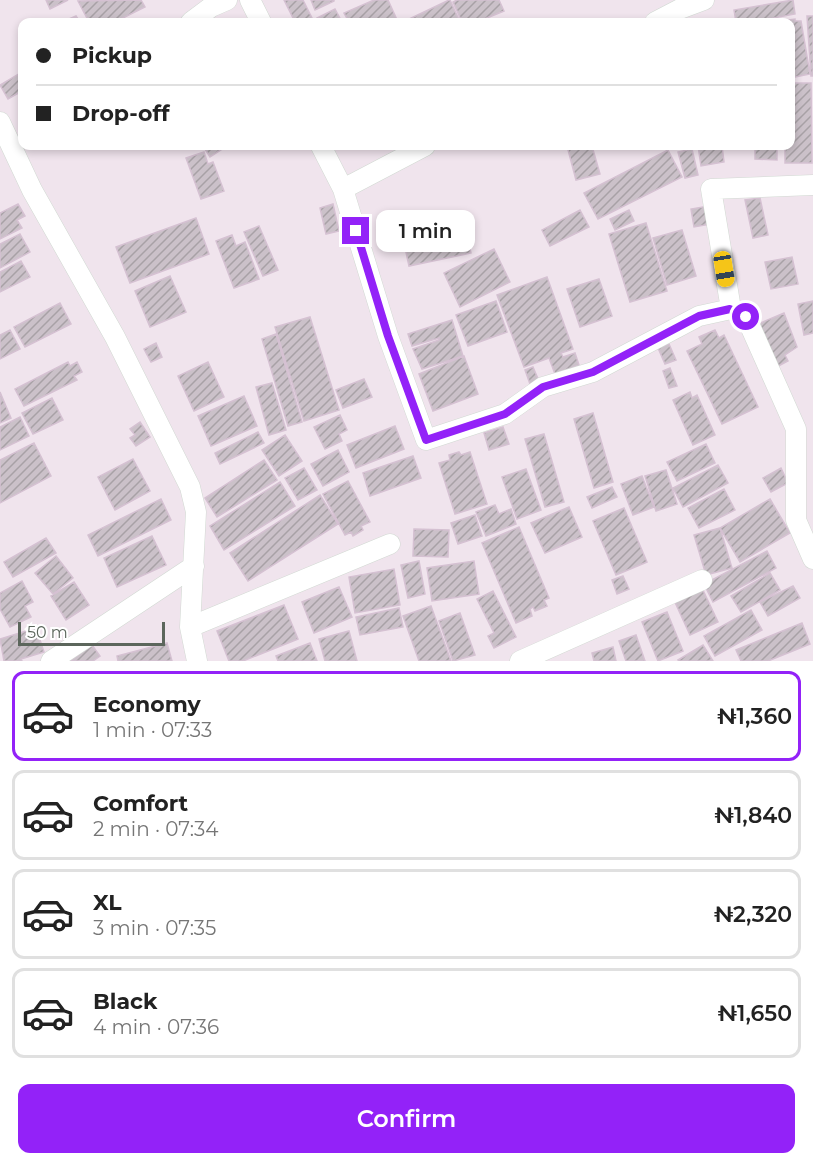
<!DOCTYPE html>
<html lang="en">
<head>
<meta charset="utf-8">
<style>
  body { margin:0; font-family:Montserrat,sans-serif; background:#f2f2f2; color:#222; height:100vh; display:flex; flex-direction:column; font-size:22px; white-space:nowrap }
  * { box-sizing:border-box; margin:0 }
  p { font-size:20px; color:#767676 }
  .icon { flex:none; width:33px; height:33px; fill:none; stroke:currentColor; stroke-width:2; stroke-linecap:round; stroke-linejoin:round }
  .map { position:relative; height:661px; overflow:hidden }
  .drawer { display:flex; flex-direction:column; background:#fff; flex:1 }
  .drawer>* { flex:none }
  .banner { position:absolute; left:18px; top:18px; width:777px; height:132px; border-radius:12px; box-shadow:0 3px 9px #0003; display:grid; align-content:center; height:132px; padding:0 18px; background:#fff }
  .scale { position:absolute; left:18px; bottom:15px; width:147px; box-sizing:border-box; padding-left:6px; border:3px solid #5c665c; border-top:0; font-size:16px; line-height:21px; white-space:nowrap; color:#5c665c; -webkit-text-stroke:4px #fff; paint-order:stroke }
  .end { position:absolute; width:27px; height:27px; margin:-14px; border:8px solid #9322f8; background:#fff; box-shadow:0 0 0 3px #fff }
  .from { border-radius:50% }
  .bubble { position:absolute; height:42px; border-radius:12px; background:#fff; box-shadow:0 3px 9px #0003; font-size:20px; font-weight:600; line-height:42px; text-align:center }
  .car { position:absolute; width:18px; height:36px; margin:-18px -9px; border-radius:8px; box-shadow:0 0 4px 2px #0007; background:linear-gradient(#f5c518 24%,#345 0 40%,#f5c518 0 76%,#345 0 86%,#f5c518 0) }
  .banner b { display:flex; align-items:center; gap:21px; height:57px; font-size:22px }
  .banner b+b { border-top:2px solid #e0e0e0 }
  .banner i { width:15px; height:15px; background:#222 }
  ul { padding:10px 0 0; list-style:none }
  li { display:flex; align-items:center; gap:18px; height:90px; margin:0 12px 9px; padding:0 6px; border:3px solid #e0e0e0; border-radius:12px }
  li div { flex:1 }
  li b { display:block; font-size:22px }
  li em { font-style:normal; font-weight:600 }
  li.selected { border-color:#9322f8 }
  li>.icon { width:54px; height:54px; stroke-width:1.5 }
  .action { display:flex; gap:12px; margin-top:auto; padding:12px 18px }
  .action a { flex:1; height:69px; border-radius:12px; background:#9322f8; color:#fff; font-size:24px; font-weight:600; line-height:69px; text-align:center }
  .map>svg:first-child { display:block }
  .building { fill:url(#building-hatch); stroke:#d5c1d2; stroke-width:1.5 }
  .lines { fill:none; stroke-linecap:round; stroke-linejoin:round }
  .minor-casing { stroke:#d1d9d2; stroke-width:21 }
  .minor { stroke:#fff; stroke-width:20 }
  .route { stroke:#9322f8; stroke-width:8 }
</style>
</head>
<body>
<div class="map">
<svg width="813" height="661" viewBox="0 0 813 661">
  <defs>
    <pattern id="building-hatch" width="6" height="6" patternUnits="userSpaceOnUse" patternTransform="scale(1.5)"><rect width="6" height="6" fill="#cbc1c9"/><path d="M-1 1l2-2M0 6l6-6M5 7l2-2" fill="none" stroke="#a8a1a6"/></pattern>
  </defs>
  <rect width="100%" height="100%" fill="#f0e4ed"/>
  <path class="building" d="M46,0H68L50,9Z
    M141,0L145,7L115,22H89L78,1Z
    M284,0H303L314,22H295Z
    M311,0H334V1L315,10Z
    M374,0H388L398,22H349L344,13Z
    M450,0L460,22H403L449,0Z
    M457,0H499L504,11L477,22H462L453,2Z
    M793,0L795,14L773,18L774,22L795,19V21H801L810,74L790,78V22H736L734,10Z
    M335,9L342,22H320L317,18Z
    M76,16L80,22H62Z
    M807,16H813V76H811Z
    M22,72V91L8,99L0,85Z
    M790,83H811L812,163H785V146H790Z
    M203,146H227L210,157Z
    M567,146H592L600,174L576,180Z
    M698,146H722L724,162L701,166Z
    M755,146H777V160L755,159Z
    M692,149L698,175L685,178L678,152Z
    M668,150L682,177L598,219L584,193Z
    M204,152L208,164L213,162L224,191L201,199L186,158Z
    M760,198L768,235L753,238L745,200Z
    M18,204L25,216L17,220L22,228L0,239V213Z
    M333,204L339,231L326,234L320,208Z
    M714,205L717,223L694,227L691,209Z
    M580,210L589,227L550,246L542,230Z
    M629,210L634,221L615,230L610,219Z
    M196,218L209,254L130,283L116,247Z
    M464,222L471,253L409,266L402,234Z
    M646,223L667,291L630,302L609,234Z
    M259,226L278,270L263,276L244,232Z
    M682,230L696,276L667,285L653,238Z
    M20,234L30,252L0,268V244Z
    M232,235L236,246L245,242L259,279L234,288L216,241Z
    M494,249L510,282L460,307L444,273Z
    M792,257L798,284L771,289L765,262Z
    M21,261L30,277L0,292V272Z
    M170,276L186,312L150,327L135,291Z
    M547,277L573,349L561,353L563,357L575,353L579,365L555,374L549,358L524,367L497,295Z
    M599,279L612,316L580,327L567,289Z
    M496,301L507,332L468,346L456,315Z
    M813,301V333L804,335L798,304Z
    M60,303L71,324L25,347L14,327Z
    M784,313L797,347L785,355L788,361L773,369L758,324Z
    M310,317L339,410L304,421L275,327Z
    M452,320L463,356L422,369L413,349L439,340V338L412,346L408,334Z
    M10,330L20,349L0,359V335Z
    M715,330L719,338L724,335L758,407L722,424L687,351L702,344L699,337Z
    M276,334L302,422L288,426L262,339Z
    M156,343L162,357L151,362L144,349Z
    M669,344L676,360L665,364L658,348Z
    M464,356L478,394L433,411L419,374Z
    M68,362L70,366L77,362L82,372L74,376L77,380L24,406L15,389Z
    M208,362L224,397L194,411L178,376Z
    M533,367L539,381L530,384L525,370Z
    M670,368L677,386L669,388L663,371Z
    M364,379L372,397L343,408L336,390Z
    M272,383L286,430L269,435L256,387Z
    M0,392L11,418L0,423Z
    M690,392L692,398L697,395L715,435L693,445L673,400Z
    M244,396L257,426L211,446L198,416Z
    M52,398L63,420L33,434L22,413Z
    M593,413L613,482L594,488L574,419Z
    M340,415L347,430L339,434L342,441L325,449L314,427Z
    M20,417L29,436L0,450V427Z
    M140,422L150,437L136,446L130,438L135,435L130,429Z
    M395,426L404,449L356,468L347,445Z
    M503,427L509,444L489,450L484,433Z
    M258,432L264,443L220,464L215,453Z
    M544,434L564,502L545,507L525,439Z
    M285,435L302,461L279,476L262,450Z
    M34,443L51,476L0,503V460Z
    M706,444L715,463L677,481L667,462Z
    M338,450L349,472L323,486L311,464Z
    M459,452L461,455L470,452L487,504L455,514L439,463L450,460L449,455Z
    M413,456L421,478L370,496L363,473Z
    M133,459L150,491L115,510L98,477Z
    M264,460L277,480L217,517L205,498Z
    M718,465L728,483L683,507L673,488Z
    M304,468L317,490L298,500L285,478Z
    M781,468L788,483L771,492L763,478Z
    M526,469L541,510L517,519L502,477Z
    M666,470L677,504L656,511L645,476Z
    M642,476L654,507L633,515L621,484Z
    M348,481L370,522L361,526L363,530L353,536L351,532L345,535L323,494Z
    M280,482L295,506L224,550L210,526Z
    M612,487L617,497L592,508L587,497Z
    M724,489L735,510L699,528L688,508Z
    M320,495L338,524L248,581L230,553Z
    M161,499L171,520L98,556L88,535Z
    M770,499L790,533L740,562L720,528Z
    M495,505L499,514L511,509L516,524L486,536L476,512Z
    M569,507L582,537L545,553L531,523Z
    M624,508L647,562L616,575L593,521Z
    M475,515L482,536L458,544L451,523Z
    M519,527L549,598L544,600L547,606L535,611L533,607L530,609L532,616L516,623L482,543Z
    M720,528L732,568L706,575L694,535Z
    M414,529L449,530L448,557L413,556Z
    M152,536L166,565L117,587L104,558Z
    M46,538L56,553L13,577L4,562Z
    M767,551L776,568L713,602L704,584Z
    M56,556L73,578L53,594L35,573Z
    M419,561L425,594L408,598L401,565Z
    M474,561L479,594L432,601L427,568Z
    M394,569L400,605L355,613L349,577Z
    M770,573L780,590L741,612L731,596Z
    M623,576L629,589L617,594L612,580Z
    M22,581L33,602L25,606L31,617L10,627L0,609V593Z
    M74,582L89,605L66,620L51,596Z
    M701,586L718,622L690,635L673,598Z
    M793,586L800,598L768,616L760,602Z
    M339,587L352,617L314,633L302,602Z
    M493,591L516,637L494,648L488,636L494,633L477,599Z
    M284,605L298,639L243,661H229L217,631Z
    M431,606L451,661H419L403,616Z
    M399,608L403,627L360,635L356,617Z
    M751,610L762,630L715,656L704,636Z
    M667,612L683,651L658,661L642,622Z
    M460,613L475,655L453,661L439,621Z
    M802,623L810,644L768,661H741L736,650Z
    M36,628L44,652L21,659L22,661H4L0,639Z
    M349,631L357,661H325L319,639Z
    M636,635L645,661H626L619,641Z
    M167,643L172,661H118L117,656Z
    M310,643L317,661H278L276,656Z
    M92,645L100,656L93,661H70Z
    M703,645L713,661H679L678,660Z
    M613,647L616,661H594L592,653Z"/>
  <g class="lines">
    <defs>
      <path id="minor" d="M250,0L261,22
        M191,22L211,7L227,0
        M655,22L680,9L704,0
        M0,122L32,190L115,337L190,487L196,512L190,627L197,661
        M321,146L343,189L388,336L426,440L505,414L543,387L593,372L699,316L731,309L746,317L796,429V520L813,559
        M343,189L425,146
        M731,309L711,189L813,185
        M190,627L390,544
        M51,661L194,566
        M520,661L702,580"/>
    </defs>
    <use href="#minor" class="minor-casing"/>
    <use href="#minor" class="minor"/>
  </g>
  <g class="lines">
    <path class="route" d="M356,231L388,336L426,440L505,414L543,387L593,372L699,316L730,309L746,317"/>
  </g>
</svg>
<div class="scale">50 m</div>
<i class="end from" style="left:746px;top:317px"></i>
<i class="end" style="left:356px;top:231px"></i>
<div class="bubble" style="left:376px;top:210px;width:99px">1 min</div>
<i class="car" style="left:724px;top:269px;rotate:171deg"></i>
<div class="banner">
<b><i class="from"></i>Pickup</b>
<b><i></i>Drop-off</b>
</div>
</div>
<section class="drawer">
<ul>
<li class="selected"><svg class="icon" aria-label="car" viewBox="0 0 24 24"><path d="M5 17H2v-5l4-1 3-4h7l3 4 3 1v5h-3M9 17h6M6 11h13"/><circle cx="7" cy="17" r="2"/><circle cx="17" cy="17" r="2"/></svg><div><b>Economy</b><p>1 min · 07:33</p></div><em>₦1,360</em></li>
<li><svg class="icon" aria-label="car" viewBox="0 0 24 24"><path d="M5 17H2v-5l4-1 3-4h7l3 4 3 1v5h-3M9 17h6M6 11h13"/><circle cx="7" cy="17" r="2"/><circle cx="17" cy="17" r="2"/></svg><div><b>Comfort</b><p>2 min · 07:34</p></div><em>₦1,840</em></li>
<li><svg class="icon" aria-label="car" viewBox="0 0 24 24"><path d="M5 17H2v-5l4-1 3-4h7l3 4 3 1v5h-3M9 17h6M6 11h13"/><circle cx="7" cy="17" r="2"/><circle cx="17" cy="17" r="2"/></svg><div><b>XL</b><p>3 min · 07:35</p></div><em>₦2,320</em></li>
<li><svg class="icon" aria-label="car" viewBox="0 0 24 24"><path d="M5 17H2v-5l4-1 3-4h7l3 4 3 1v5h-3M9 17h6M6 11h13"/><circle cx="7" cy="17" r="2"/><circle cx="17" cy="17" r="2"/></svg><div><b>Black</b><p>4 min · 07:36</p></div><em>₦1,650</em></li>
</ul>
<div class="action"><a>Confirm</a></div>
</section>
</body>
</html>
